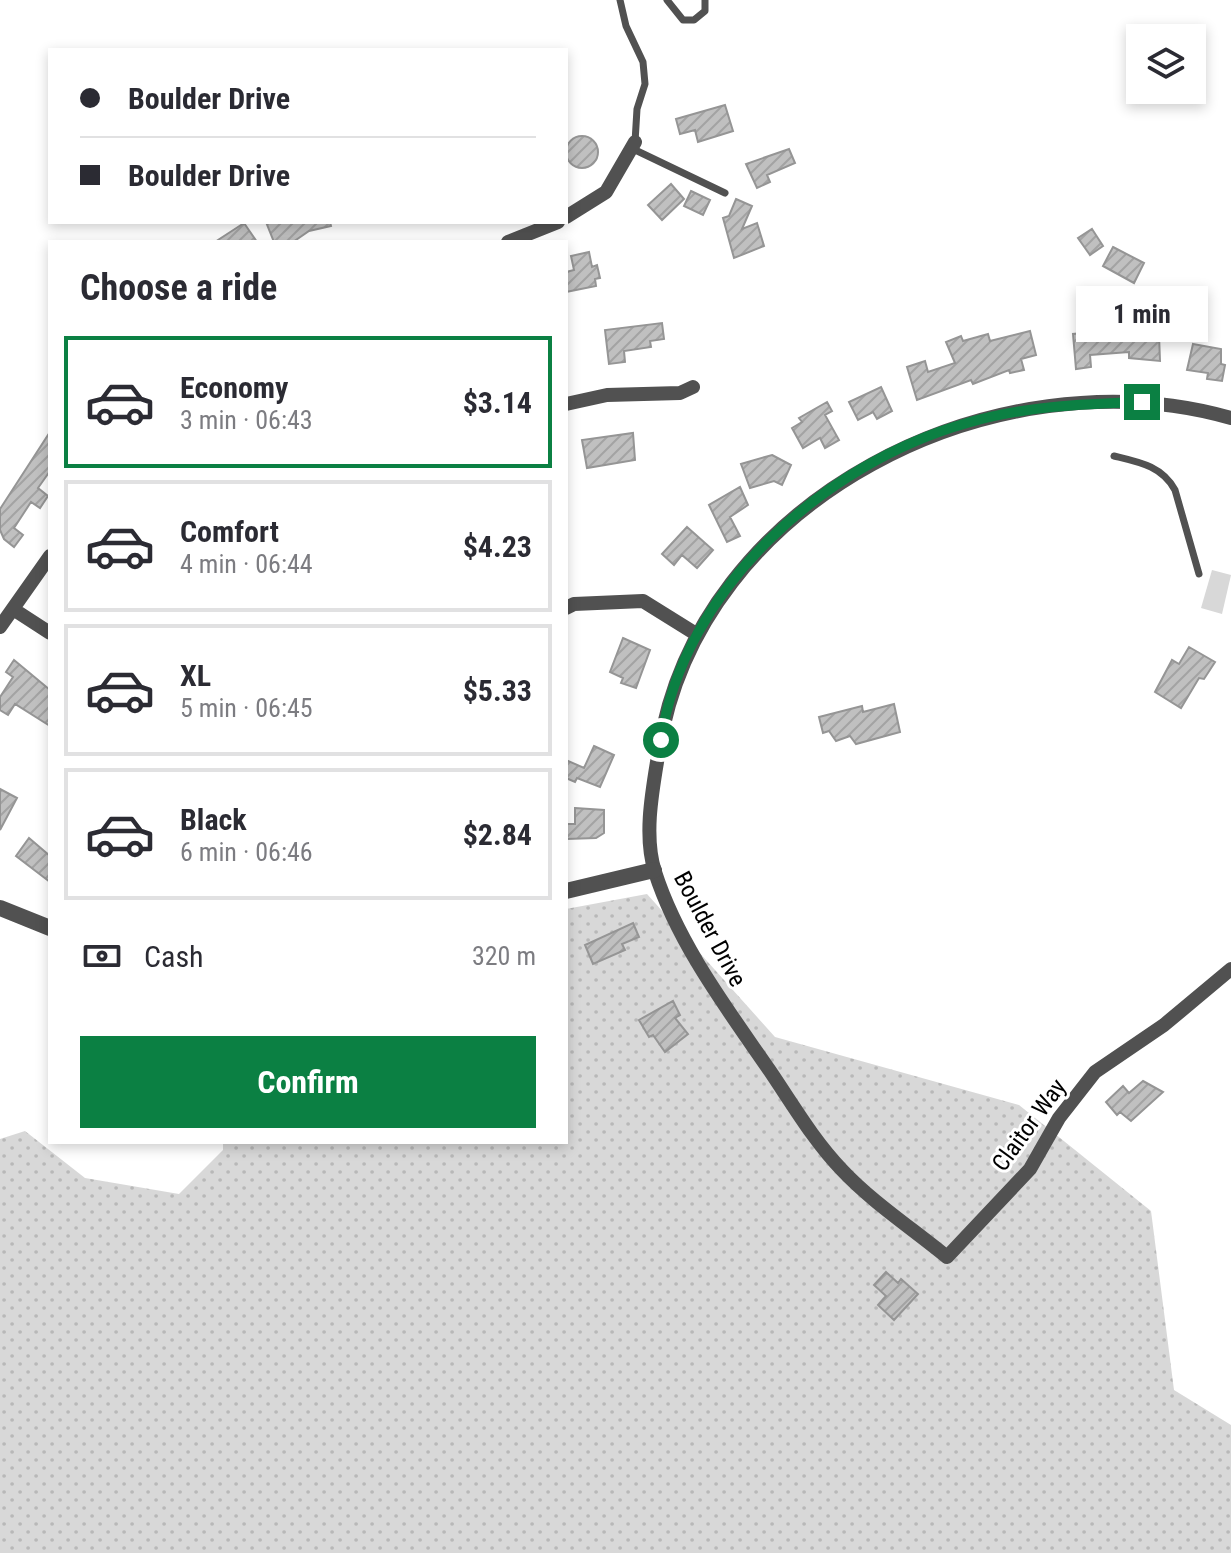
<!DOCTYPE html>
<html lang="en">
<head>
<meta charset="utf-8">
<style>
  body { margin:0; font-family:"Roboto Condensed",sans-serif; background:#f7f7f7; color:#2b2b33; height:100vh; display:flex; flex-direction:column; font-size:30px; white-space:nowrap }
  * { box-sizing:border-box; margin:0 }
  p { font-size:26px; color:#7c7c81 }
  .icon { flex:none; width:44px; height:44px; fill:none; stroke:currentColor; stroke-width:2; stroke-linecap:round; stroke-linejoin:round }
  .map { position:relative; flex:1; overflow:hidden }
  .details { position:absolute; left:48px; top:240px; width:520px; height:904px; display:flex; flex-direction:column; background:#fff; border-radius:0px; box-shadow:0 4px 12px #0003 }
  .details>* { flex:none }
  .top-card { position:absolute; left:48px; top:48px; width:520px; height:176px; border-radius:0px; box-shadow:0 4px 12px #0003; display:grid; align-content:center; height:176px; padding:0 32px; background:#fff }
  .tools { position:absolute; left:1126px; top:24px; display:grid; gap:16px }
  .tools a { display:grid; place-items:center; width:80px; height:80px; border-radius:0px; background:#fff; box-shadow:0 4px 12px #0003; font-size:40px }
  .end { position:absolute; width:36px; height:36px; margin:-18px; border:10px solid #0b8043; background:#fff; box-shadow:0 0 0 4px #fff }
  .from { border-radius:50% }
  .bubble { position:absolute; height:56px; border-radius:0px; background:#fff; box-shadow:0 4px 12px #0003; font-size:26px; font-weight:700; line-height:56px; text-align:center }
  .top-card b { display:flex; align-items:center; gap:28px; height:76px; font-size:30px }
  .top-card b+b { border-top:2px solid #e1e1e2 }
  .top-card i { width:20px; height:20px; background:#2b2b33 }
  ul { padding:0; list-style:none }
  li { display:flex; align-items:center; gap:24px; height:132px; margin:0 16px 12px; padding:0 16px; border:4px solid #e1e1e2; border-radius:0px }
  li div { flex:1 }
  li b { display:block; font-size:30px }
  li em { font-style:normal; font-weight:700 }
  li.selected { border-color:#0b8043 }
  li>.icon { width:72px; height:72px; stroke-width:1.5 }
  h2 { padding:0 32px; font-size:36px; line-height:96px }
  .pay { display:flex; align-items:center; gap:20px; height:88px; padding:0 32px; font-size:30px }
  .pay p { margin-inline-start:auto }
  .button { display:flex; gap:16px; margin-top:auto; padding:16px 32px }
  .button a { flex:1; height:92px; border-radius:0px; background:#0b8043; color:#fff; font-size:32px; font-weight:700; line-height:92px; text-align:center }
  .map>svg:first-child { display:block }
  .grass { fill:url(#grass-dots) }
  .garden { fill:#d8d8d8 }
  .building { fill:url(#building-hatch); stroke:#959595; stroke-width:2 }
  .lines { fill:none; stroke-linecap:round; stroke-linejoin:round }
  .service { stroke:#515151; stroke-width:7 }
  .minor { stroke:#515151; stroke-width:14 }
  .tertiary { stroke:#515151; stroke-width:16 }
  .route { stroke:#0b8043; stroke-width:10 }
  .labels { text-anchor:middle; stroke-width:6; stroke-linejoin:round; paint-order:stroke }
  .street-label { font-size:24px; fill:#000; stroke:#fff }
</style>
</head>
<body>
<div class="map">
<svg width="1231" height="1553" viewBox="0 0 1231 1553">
  <defs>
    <pattern id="grass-dots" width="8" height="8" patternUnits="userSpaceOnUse" patternTransform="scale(2)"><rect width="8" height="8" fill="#d8d8d8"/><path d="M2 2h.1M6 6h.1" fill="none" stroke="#b8b8b8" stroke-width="1.8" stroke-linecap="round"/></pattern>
    <pattern id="building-hatch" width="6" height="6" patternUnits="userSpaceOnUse" patternTransform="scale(2)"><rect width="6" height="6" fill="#c0c0c0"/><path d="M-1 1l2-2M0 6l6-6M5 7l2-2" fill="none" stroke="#a3a3a3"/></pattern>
  </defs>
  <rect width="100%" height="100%" fill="#fff"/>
  <path class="grass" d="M647,894L775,1037L1019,1105L1151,1211L1174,1390L1231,1425V1553H0V1139L25,1131L85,1178L179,1194L223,1150V1142H566V909Z"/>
  <path class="garden" d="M1212,570L1231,575L1222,614L1201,608Z"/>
  <path class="building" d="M725,105L733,131L698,142L695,130L680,134L676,119Z
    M566 152a16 16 0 1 1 32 0a16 16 0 1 1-32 0Z
    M789,149L795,163L767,175L770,182L757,188L746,164Z
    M671,184L684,199L662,220L648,205Z
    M691,191L710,200L703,215L684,206Z
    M736,199L752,206L742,229L757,223L764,246L734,258L723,218L729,216Z
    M266,222H330L331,226L309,231L293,242H274Z
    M244,223L257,242H215Z
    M1092,229L1103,246L1090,255L1078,238Z
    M1113,247L1144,263L1134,283L1103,266Z
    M589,252L592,267L597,265L600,278L595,279L596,286L566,292V272L574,270L571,256Z
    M662,323L664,339L650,341L651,347L624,351L625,362L609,364L605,330Z
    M1106,323L1108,337L1137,335V330L1148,329V335H1159L1160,361L1129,358V352L1090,355L1091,367L1076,369L1073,334L1094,332V324Z
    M1030,331L1036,355L1021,359L1024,370L1010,373L1009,370L973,384L971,380L917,400L907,367L925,361L928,372L955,363L946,342L961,336L963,341L988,334L990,341Z
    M1193,344L1221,349V364L1225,365L1222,381L1207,379L1208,373L1187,370Z
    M881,387L892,411L877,419L873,412L858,420L849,402Z
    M827,402L832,411L825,415L839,440L825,448L820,438L803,448L792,428L802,422L799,418Z
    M50,432V471L38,488L48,496L40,508L31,502L14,528L23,535L14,547L4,539L0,530V509Z
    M633,433L635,460L587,468L582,440Z
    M772,455L791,465L782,485L774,481L750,488L741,464Z
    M740,487L748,505L730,517L740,536L727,542L709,505Z
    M687,527L713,550L697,568L682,555L674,565L662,554Z
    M623,638L650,650L636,688L621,683L623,678L610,672Z
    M1189,647L1215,662L1204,679L1199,678L1181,708L1155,692L1172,660L1179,664Z
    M14,660L50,690V726L15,704L8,715L0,710V697L13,677L6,672Z
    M894,704L900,732L856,744L850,736L836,741L829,731L823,733L819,717L862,706L863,712Z
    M594,746L614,755L600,787L577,778L575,782L566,778V760L584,768Z
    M0,789L17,798L0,830Z
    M575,808L604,810V833L596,838L567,839V824H575Z
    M29,838L50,856V882L16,856Z
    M633,923L639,937L622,944L625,950L593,964L585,945Z
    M673,1001L680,1015L675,1018L688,1034L665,1052L653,1035L649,1037L639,1020Z
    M1143,1081L1163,1092L1131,1121L1120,1112L1117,1115L1106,1102L1123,1086L1129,1093Z
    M886,1272L898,1283L901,1279L918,1294L894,1320L878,1305L886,1296L874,1285Z"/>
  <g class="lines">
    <path class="service" d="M620,0L626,26L643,62L645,84L637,109L635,142
      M667,0L683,20H694L705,11V0
      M631,148L725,193
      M1114,456C1139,462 1162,466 1175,490L1199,574"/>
    <path class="minor" d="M566,217L606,192L635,142
      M508,242L558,222
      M566,404L607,395L680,393L693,387
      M1231,418C997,351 698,498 659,750C653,787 643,835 655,872C678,944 728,1010 770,1071C793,1105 814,1141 842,1170C872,1202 913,1229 947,1257L1030,1169L1059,1118L1095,1072L1164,1025L1231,969
      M566,608L574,604L643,601L696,634
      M13,609L50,633
      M0,627L50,556"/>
    <path class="tertiary" d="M566,891L654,870
      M0,908L50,928"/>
  </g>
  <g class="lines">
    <path class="route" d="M661,740C683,589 825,463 967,423C1024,406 1083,404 1142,402"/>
  </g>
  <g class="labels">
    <g class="street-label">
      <text transform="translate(710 929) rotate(62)" y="8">Boulder Drive</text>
      <text transform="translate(1029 1125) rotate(-54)" y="8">Claitor Way</text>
    </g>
  </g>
</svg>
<div class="tools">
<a><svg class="icon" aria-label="layers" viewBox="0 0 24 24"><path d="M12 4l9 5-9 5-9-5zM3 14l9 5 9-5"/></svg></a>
</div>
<i class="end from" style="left:661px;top:740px"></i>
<i class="end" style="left:1142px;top:402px"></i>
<div class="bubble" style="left:1076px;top:286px;width:132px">1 min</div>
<div class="top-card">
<b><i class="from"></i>Boulder Drive</b>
<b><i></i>Boulder Drive</b>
</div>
<section class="details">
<h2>Choose a ride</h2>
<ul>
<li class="selected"><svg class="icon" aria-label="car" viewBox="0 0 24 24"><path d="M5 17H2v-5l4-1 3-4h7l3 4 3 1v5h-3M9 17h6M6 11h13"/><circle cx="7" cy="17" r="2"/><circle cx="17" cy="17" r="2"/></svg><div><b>Economy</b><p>3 min · 06:43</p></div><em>$3.14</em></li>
<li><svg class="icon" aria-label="car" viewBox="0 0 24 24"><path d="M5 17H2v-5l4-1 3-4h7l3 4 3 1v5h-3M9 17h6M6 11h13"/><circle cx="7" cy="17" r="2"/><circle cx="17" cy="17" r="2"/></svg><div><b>Comfort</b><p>4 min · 06:44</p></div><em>$4.23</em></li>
<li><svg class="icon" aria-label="car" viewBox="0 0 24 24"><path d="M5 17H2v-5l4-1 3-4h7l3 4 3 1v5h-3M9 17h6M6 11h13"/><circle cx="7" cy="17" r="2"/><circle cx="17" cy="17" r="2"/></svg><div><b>XL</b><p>5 min · 06:45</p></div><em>$5.33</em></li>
<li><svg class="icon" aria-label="car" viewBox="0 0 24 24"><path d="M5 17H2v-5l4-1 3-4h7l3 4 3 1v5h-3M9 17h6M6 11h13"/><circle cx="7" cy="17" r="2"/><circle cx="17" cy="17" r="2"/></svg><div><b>Black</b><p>6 min · 06:46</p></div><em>$2.84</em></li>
</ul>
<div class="pay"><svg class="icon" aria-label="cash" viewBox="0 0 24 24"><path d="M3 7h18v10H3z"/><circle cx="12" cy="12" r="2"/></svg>Cash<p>320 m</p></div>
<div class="button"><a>Confirm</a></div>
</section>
</div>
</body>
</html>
